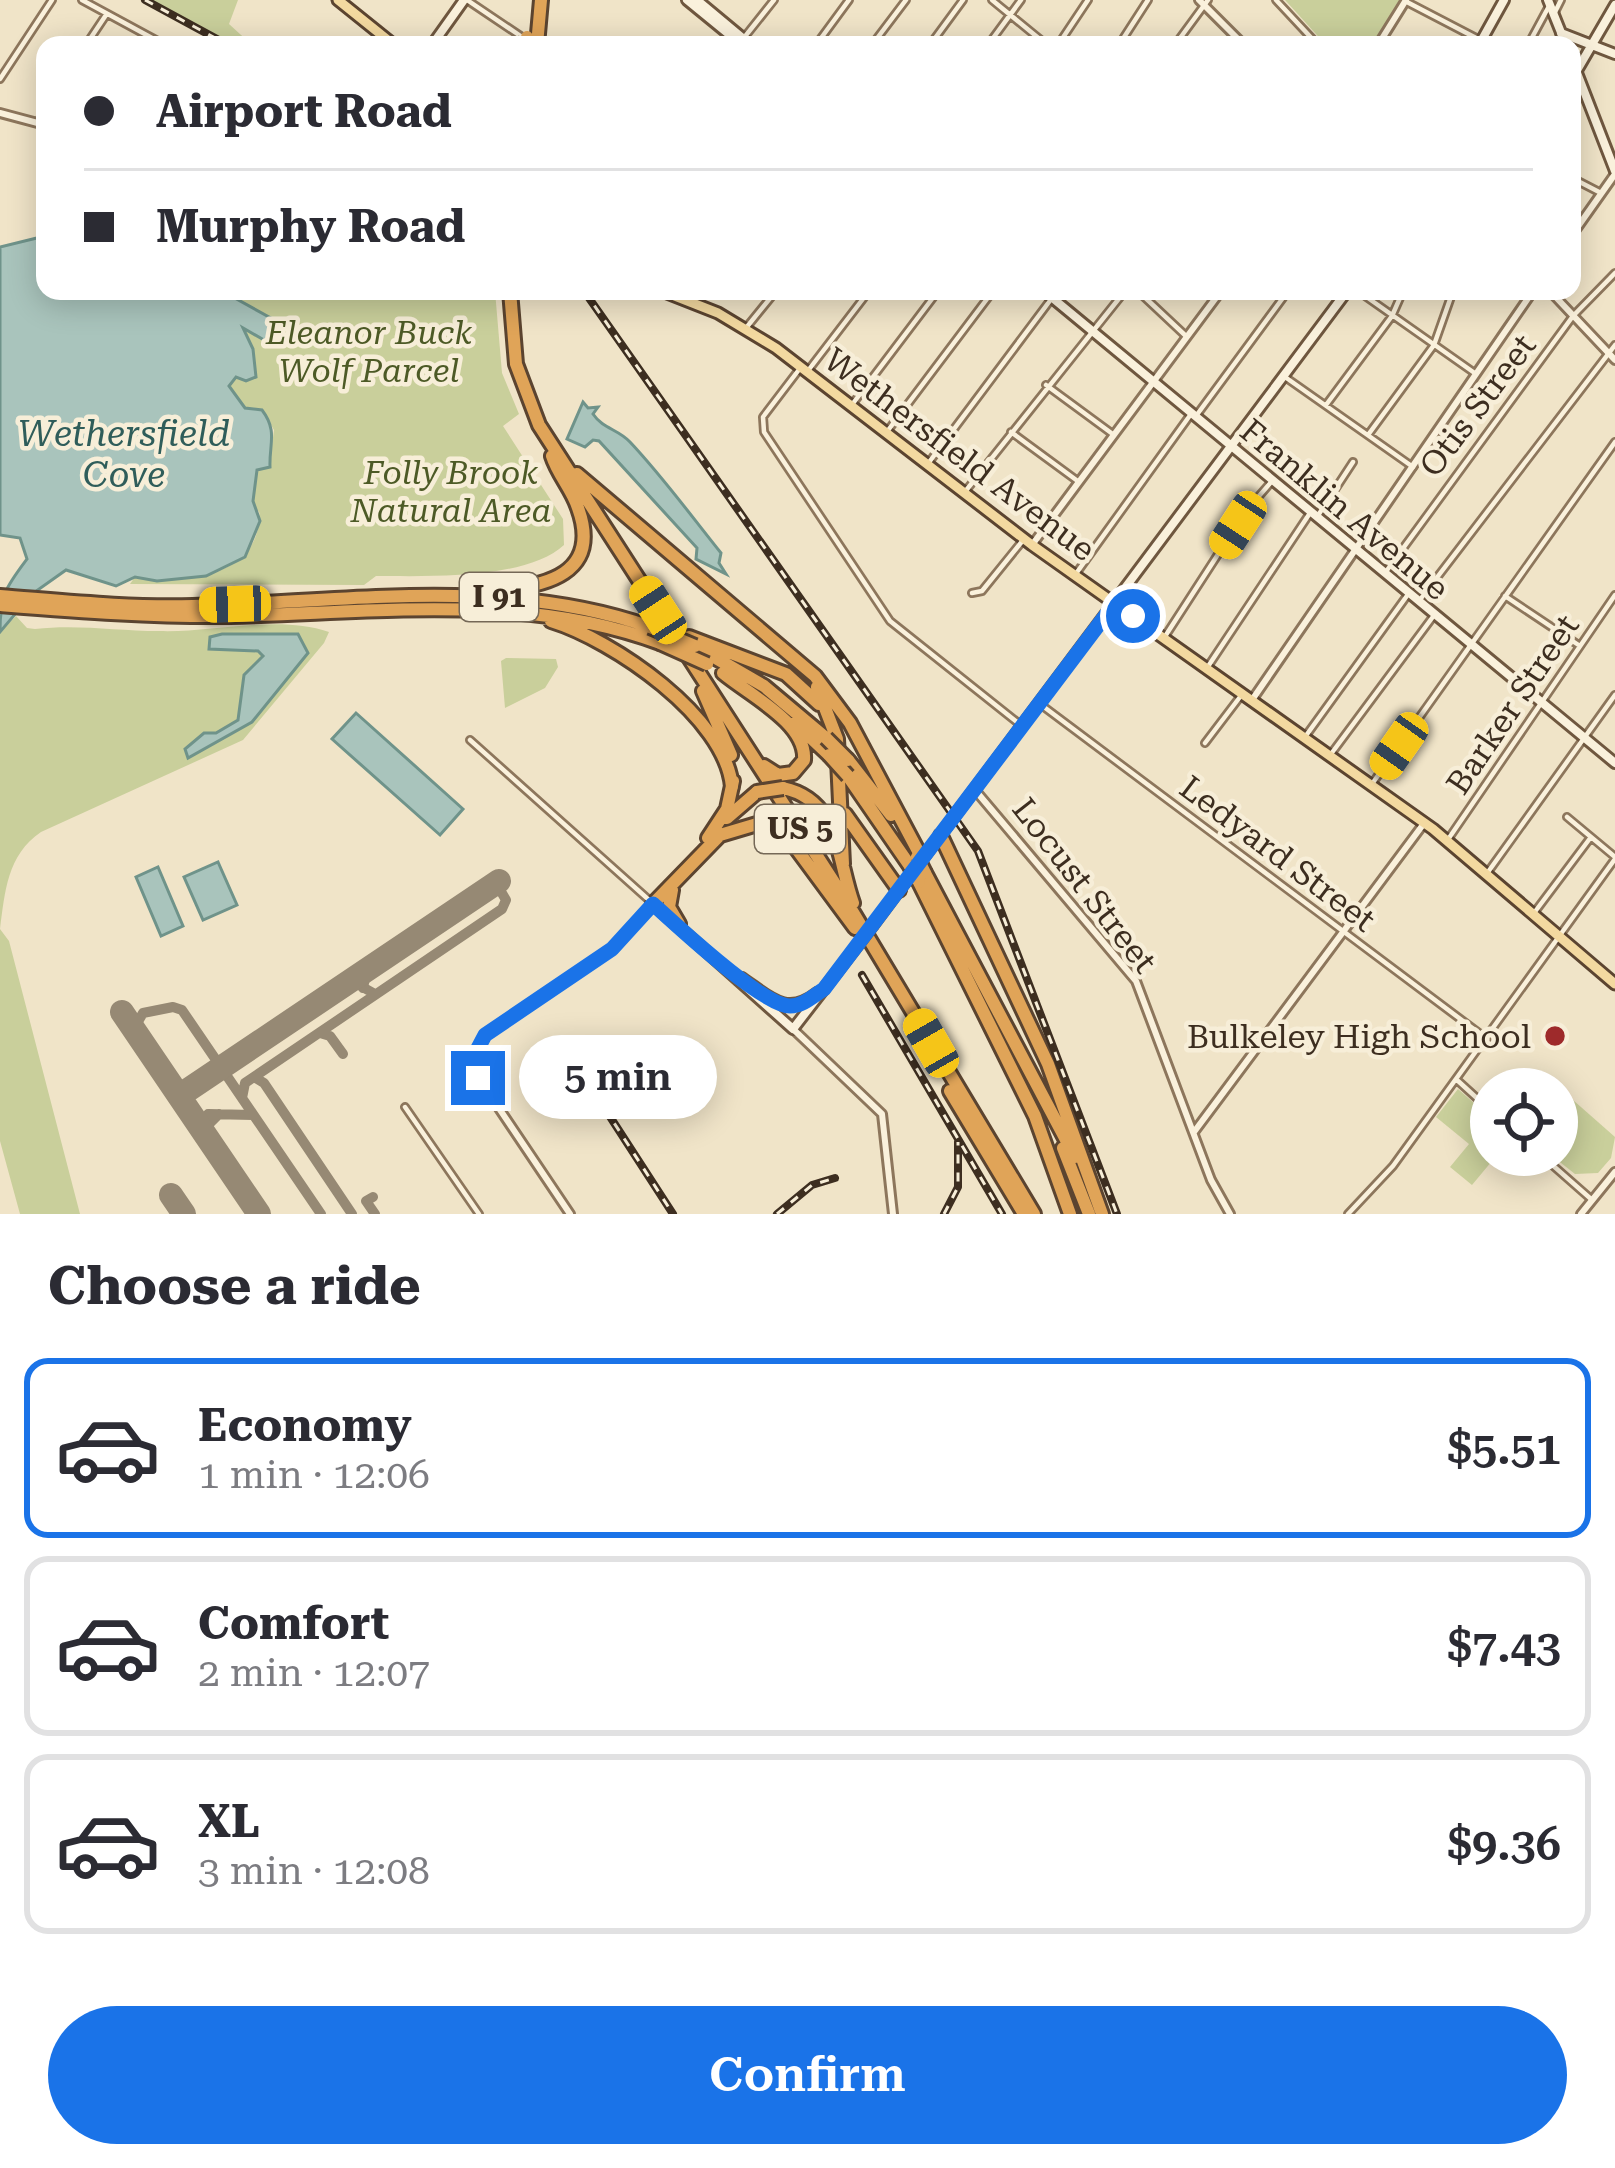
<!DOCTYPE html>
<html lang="en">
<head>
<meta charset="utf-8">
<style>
  body { margin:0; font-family:"Roboto Serif",serif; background:#f7f7f7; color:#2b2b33; height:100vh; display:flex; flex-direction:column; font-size:45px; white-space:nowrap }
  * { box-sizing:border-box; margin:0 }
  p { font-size:39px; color:#7c7c81 }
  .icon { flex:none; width:66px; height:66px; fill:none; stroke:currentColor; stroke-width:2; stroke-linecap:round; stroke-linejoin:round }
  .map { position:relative; height:1214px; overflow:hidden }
  .drawer { display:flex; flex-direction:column; background:#fff; flex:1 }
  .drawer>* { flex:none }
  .guide { position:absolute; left:36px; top:36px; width:1545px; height:264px; border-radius:24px; box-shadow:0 6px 30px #0003; display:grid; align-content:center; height:264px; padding:0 48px; background:#fff }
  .buttons { position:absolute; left:1470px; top:1068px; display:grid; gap:24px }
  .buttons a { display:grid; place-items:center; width:108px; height:108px; border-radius:50%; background:#fff; box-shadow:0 6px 30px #0003; font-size:60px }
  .end { position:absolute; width:54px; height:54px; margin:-27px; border:15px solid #1a73e8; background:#fff; box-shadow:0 0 0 6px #fff }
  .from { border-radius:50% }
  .bubble { position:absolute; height:84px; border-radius:42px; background:#fff; box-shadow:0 6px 30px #0003; font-size:39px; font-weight:600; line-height:84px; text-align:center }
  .car { position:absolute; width:36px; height:72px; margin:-36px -18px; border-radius:15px; box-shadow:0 0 9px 3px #0007; background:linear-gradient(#f5c518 24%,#345 0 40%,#f5c518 0 76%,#345 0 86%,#f5c518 0) }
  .guide b { display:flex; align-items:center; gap:42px; height:114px; font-size:45px }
  .guide b+b { border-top:3px solid #e1e1e2 }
  .guide i { width:30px; height:30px; background:#2b2b33 }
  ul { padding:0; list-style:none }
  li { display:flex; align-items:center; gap:36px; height:180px; margin:0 24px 18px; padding:0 24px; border:6px solid #e1e1e2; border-radius:24px }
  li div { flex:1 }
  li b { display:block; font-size:45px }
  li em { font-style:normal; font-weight:600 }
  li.selected { border-color:#1a73e8 }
  li>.icon { width:108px; height:108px; stroke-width:1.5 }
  h2 { padding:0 48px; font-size:54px; line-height:144px }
  .button { display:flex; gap:24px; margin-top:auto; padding:24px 48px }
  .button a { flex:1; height:138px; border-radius:72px; background:#1a73e8; color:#fff; font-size:48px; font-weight:600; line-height:138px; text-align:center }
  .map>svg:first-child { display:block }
  .green { fill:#c9cf9b }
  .water { fill:#a9c4bc; stroke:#6f938a; stroke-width:3 }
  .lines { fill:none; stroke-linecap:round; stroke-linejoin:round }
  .taxiway { stroke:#968974; stroke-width:10 }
  .runway { stroke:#968974; stroke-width:24 }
  .minor-casing { stroke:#8d765c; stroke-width:10 }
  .tertiary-casing { stroke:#8d765c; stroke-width:12 }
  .secondary-casing { stroke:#6f573f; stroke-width:14 }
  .primary-casing { stroke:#5b4430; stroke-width:15 }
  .motorway-casing { stroke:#5b4430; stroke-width:18 }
  .minor { stroke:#faf1dc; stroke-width:4.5 }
  .tertiary { stroke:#faf1dc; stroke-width:6 }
  .secondary { stroke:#faf1dc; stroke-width:8 }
  .primary { stroke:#f3d9a0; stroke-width:9 }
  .motorway { stroke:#e0a458; stroke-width:12 }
  .rail-casing { stroke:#3d2e20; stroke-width:8 }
  .rail { stroke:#f7eed8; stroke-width:3; stroke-dasharray:9; stroke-linecap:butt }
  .secondary-bridge-casing { stroke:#6f573f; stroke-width:14; stroke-linecap:butt }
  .motorway-bridge-casing { stroke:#5b4430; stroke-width:18; stroke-linecap:butt }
  .secondary-bridge { stroke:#faf1dc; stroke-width:8 }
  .motorway-bridge { stroke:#e0a458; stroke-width:12 }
  .route { stroke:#1a73e8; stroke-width:15 }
  .poi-dot { fill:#9e2a2b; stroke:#f7eed8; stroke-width:4.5 }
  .labels { text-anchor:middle; stroke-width:9; stroke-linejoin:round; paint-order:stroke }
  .shield { fill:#f7eed8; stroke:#756857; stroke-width:3 }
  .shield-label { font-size:30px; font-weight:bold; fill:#3d2e20 }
  .park-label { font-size:33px; font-style:italic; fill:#4d5a26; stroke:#f7eed8 }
  .street-label { font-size:33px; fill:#3d2e20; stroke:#f7eed8 }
  .poi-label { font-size:33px; fill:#3d2e20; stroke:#f7eed8; text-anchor:end }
  .water-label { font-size:36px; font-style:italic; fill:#2f5d5a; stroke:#f7eed8 }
</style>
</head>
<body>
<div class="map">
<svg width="1615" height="1214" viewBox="0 0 1615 1214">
  <rect width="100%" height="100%" fill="#f0e4c8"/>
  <path class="green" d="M151,0H238L229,24L252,45H234Z
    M1285,0H1400L1373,45H1326Z
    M222,291H495L502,373L519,414L503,426L563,519L564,545C526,580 428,576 376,576L364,585L130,584L135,577C180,583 254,579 259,521C261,505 257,517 254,503C250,491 257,477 259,467H269L274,430L262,410L245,408L229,387L236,377L246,381L256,377L245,326L271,344L282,329L278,322Z
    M16,616L27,628L35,629C77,624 117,631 159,631C213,633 277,614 329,632L324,643L243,740L41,832C7,855 5,892 0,929L9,941L80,1214H20L0,1141V632Z
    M506,658L556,659L558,667L545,688L505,708L501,661Z
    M1458,1089L1491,1118V1155H1497L1472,1185L1450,1167L1469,1144L1436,1117Z
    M1557,1094L1573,1100L1615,1137L1611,1158L1598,1173L1575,1174L1551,1155H1557Z"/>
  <path class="water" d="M45,236V291H222L278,322L282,334L271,344L243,328L253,349L256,377L246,381L236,377L229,386L245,408L262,410C278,431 269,444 270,467L257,470L253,501L260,521L245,557L206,576L157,581L135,577L116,586L66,570L32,594L0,632C0,594 6,587 27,559L20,538L0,535V247Z
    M583,402L588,408L598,407L593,414C603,429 618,429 630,442C663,477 692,517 721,553L719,563L726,574L696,559L697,548L599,441L593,440L585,447L567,439Z
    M222,634H298L308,653L252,722L188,758L185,749L204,733H216L238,720L244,675L263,656L258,651L209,649L210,637Z
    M356,713L463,809L440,835L332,739Z
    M218,862L237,905L203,920L184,877Z
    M158,867L183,926L161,936L136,877Z"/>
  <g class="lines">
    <path class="taxiway" d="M345,984H357L375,994
      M363,988L367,969
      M320,1033L330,1036L343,1054
      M141,1039L136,1025L143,1013L173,1007L182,1010L321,1214
      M254,1077L264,1083L352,1214
      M242,1098L245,1083L502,909L506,900L496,883
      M208,1114L253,1115
      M211,1143L208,1125L219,1114
      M373,1197L366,1201L375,1214"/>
    <path class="runway" d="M122,1012L259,1214
      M179,1096L499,881
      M171,1195L184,1214"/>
    <defs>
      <path id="minor" d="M82,0L165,45
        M467,0L522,37
        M992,0L1047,45
        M1276,0L1318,45
        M1405,1L1480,40
        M1554,14L1561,0
        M743,39L774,0
        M86,45L106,15
        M816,45L849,0
        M872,45L906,0
        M930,45L963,0
        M988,45L1021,0
        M1058,45L1088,0
        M1119,45L1148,0
        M1175,45L1208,0
        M1528,45L1548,8
        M0,79L52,0
        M38,123L45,108
        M1572,178L1601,193
        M1138,291L1187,337
        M1358,291L1476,374
        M746,328L776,291
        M801,367L763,417L764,432L890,621L1022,726
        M807,372L869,291
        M1285,377L1413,467
        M1046,385L1114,435
        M1326,405L1392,316L1403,291
        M851,406L938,291
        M1196,416L1288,291
        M1011,432L1079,482
        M886,433L993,291
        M1368,435L1434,345L1453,291
        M927,465L1052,298
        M964,493L1125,291
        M1317,517L1353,462
        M1385,573L1573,316L1615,273
        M1075,575L1191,414
        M972,593L982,591L1024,539
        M1505,596L1580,646
        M1419,601L1615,345
        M1164,638L1246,511L1273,480
        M1207,668L1310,513
        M1040,704L1487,1039
        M1305,737L1409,593
        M470,740L649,900
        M1205,743L1243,693
        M1331,754L1435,614
        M1372,784L1615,442
        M1567,817L1615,857
        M1449,838L1615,595
        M1488,872L1615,695
        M1534,913L1591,837
        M1457,1080L1491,1111
        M405,1107L479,1214
        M1541,1155L1591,1199
        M1348,1214L1393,1166L1615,859"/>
      <path id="tertiary" d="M1199,0L1244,45
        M1378,45L1406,0
        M0,113L45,125
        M1572,235L1615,174
        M1550,291L1615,360
        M1032,545L1221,291
        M1252,700L1533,291
        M975,790L1136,981L1211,1180L1230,1214
        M793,1029L882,1114L893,1214
        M1194,1132L1425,822
        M570,1214L478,1077L475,1051L488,1033L614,948L653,904
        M1581,1214L1615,1172"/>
      <path id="secondary" d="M687,0L742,45
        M697,0L751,45
        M1548,0L1566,45
        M1561,33L1615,54
        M432,45L464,0
        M1479,45L1504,0
        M1572,60L1615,171
        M1576,72L1615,5
        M1044,291L1615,763
        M653,904L793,1029L854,950
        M873,925L1347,291
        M742,978C770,997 786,1017 817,993"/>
      <path id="primary" d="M338,0L394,45
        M662,291L718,313L776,348L1032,545L1433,829L1615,984"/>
      <path id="motorway" d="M537,45L541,0
        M510,291L516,364L539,425L848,904L1034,1214
        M577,474L815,676L850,723L919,853
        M495,590C545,587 602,574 578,508C572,489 558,475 552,456
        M0,596C64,601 129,608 193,606C344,602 505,576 650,627
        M0,605C77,611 153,617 230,616C373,613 523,592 660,643
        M551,621C613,640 726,717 732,787
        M689,637L786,674L819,704
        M695,646L764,686L826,738
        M723,673C749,695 807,723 804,760L793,773L778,775L764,766
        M817,687L837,739L843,864
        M703,691L731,755
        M795,723L829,755
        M848,760L891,815
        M848,776L910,866
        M783,788C840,800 837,859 853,903
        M845,814L899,890
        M727,818L757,792
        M941,836L1048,1064L1102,1214
        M708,838L727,809L733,781
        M925,873L1075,1157
        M919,882L1035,1116L1070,1214
        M672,890L669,907L679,924
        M653,904L720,835L757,824L790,840L855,928
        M950,1091L1024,1214
        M1063,1148L1089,1214"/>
    </defs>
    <use href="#minor" class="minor-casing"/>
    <use href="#tertiary" class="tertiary-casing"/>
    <use href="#secondary" class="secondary-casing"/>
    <use href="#primary" class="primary-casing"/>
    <use href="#motorway" class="motorway-casing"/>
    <use href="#minor" class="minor"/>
    <use href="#tertiary" class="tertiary"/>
    <use href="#secondary" class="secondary"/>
    <use href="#primary" class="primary"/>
    <use href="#motorway" class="motorway"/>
    <defs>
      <path id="rail" d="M145,0L228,45
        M584,291L978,851L1117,1214
        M862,975L1002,1214
        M585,1078L673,1214
        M777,1214L812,1185L835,1178
        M944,1214L958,1187V1142"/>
    </defs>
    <use href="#rail" class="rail-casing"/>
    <use href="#rail" class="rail"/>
    <defs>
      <path id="secondary-bridge" d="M854,950L873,925"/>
      <path id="motorway-bridge" d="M526,44L527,37
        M650,627L695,646
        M660,643L707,664
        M826,738L848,760
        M829,755L848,776
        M757,792L783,788
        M917,857L925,873
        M910,866L919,882"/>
    </defs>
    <use href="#secondary-bridge" class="secondary-bridge-casing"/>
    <use href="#motorway-bridge" class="motorway-bridge-casing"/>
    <use href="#secondary-bridge" class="secondary-bridge"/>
    <use href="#motorway-bridge" class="motorway-bridge"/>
  </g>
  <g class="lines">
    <path class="route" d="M478,1078L475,1054L485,1035L612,949L653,904C675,924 763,1006 790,1006C803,1006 813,996 824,989L1115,603L1133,616"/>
  </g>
  <circle class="poi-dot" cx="1555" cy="1036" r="12"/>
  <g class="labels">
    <g class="shield">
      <rect x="460" y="573" width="78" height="48" rx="9"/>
      <rect x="755" y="805" width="90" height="48" rx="9"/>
    </g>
    <g class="shield-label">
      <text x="499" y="607">I 91</text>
      <text x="800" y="839">US 5</text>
    </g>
    <g class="park-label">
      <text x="369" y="344">Eleanor Buck<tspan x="369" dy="38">Wolf Parcel</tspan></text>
      <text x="451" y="484">Folly Brook<tspan x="451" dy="38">Natural Area</tspan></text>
    </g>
    <g class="street-label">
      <text transform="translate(1477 405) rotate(-53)" y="12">Otis Street</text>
      <text transform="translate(960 454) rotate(37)" y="12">Wethersfield Avenue</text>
      <text transform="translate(1345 509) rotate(40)" y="12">Franklin Avenue</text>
      <text transform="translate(1512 704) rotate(-56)" y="12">Barker Street</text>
      <text transform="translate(1278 853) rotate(37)" y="12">Ledyard Street</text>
      <text transform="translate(1085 885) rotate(52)" y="12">Locust Street</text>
    </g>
    <g class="poi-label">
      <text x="1531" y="1048">Bulkeley High School</text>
    </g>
    <g class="water-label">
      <text x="124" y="446">Wethersfield<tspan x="124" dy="41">Cove</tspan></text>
    </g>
  </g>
</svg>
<div class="buttons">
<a><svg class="icon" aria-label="locate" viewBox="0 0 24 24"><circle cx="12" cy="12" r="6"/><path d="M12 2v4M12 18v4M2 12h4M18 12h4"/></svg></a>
</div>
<i class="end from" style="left:1133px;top:616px"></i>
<i class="end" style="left:478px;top:1078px"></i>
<div class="bubble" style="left:519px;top:1035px;width:198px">5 min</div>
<i class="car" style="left:1238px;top:525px;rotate:213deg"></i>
<i class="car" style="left:235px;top:604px;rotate:268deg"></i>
<i class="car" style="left:658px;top:610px;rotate:327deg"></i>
<i class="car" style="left:1399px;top:746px;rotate:215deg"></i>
<i class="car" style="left:931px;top:1043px;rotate:330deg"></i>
<div class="guide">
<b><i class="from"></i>Airport Road</b>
<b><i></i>Murphy Road</b>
</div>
</div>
<section class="drawer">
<h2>Choose a ride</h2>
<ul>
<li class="selected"><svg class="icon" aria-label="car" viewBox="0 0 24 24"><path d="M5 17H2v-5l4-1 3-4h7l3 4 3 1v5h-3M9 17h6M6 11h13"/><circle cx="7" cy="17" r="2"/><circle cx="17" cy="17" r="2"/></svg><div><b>Economy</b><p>1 min · 12:06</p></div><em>$5.51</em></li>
<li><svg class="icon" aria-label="car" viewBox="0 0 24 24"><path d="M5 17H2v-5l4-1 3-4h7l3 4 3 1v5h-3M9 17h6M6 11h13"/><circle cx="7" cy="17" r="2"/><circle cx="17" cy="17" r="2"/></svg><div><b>Comfort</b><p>2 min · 12:07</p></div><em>$7.43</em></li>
<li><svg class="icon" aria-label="car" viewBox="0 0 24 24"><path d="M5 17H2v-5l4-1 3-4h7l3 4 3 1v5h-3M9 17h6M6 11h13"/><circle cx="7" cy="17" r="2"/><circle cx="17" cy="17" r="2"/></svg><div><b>XL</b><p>3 min · 12:08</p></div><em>$9.36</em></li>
</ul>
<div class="button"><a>Confirm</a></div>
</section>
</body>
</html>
